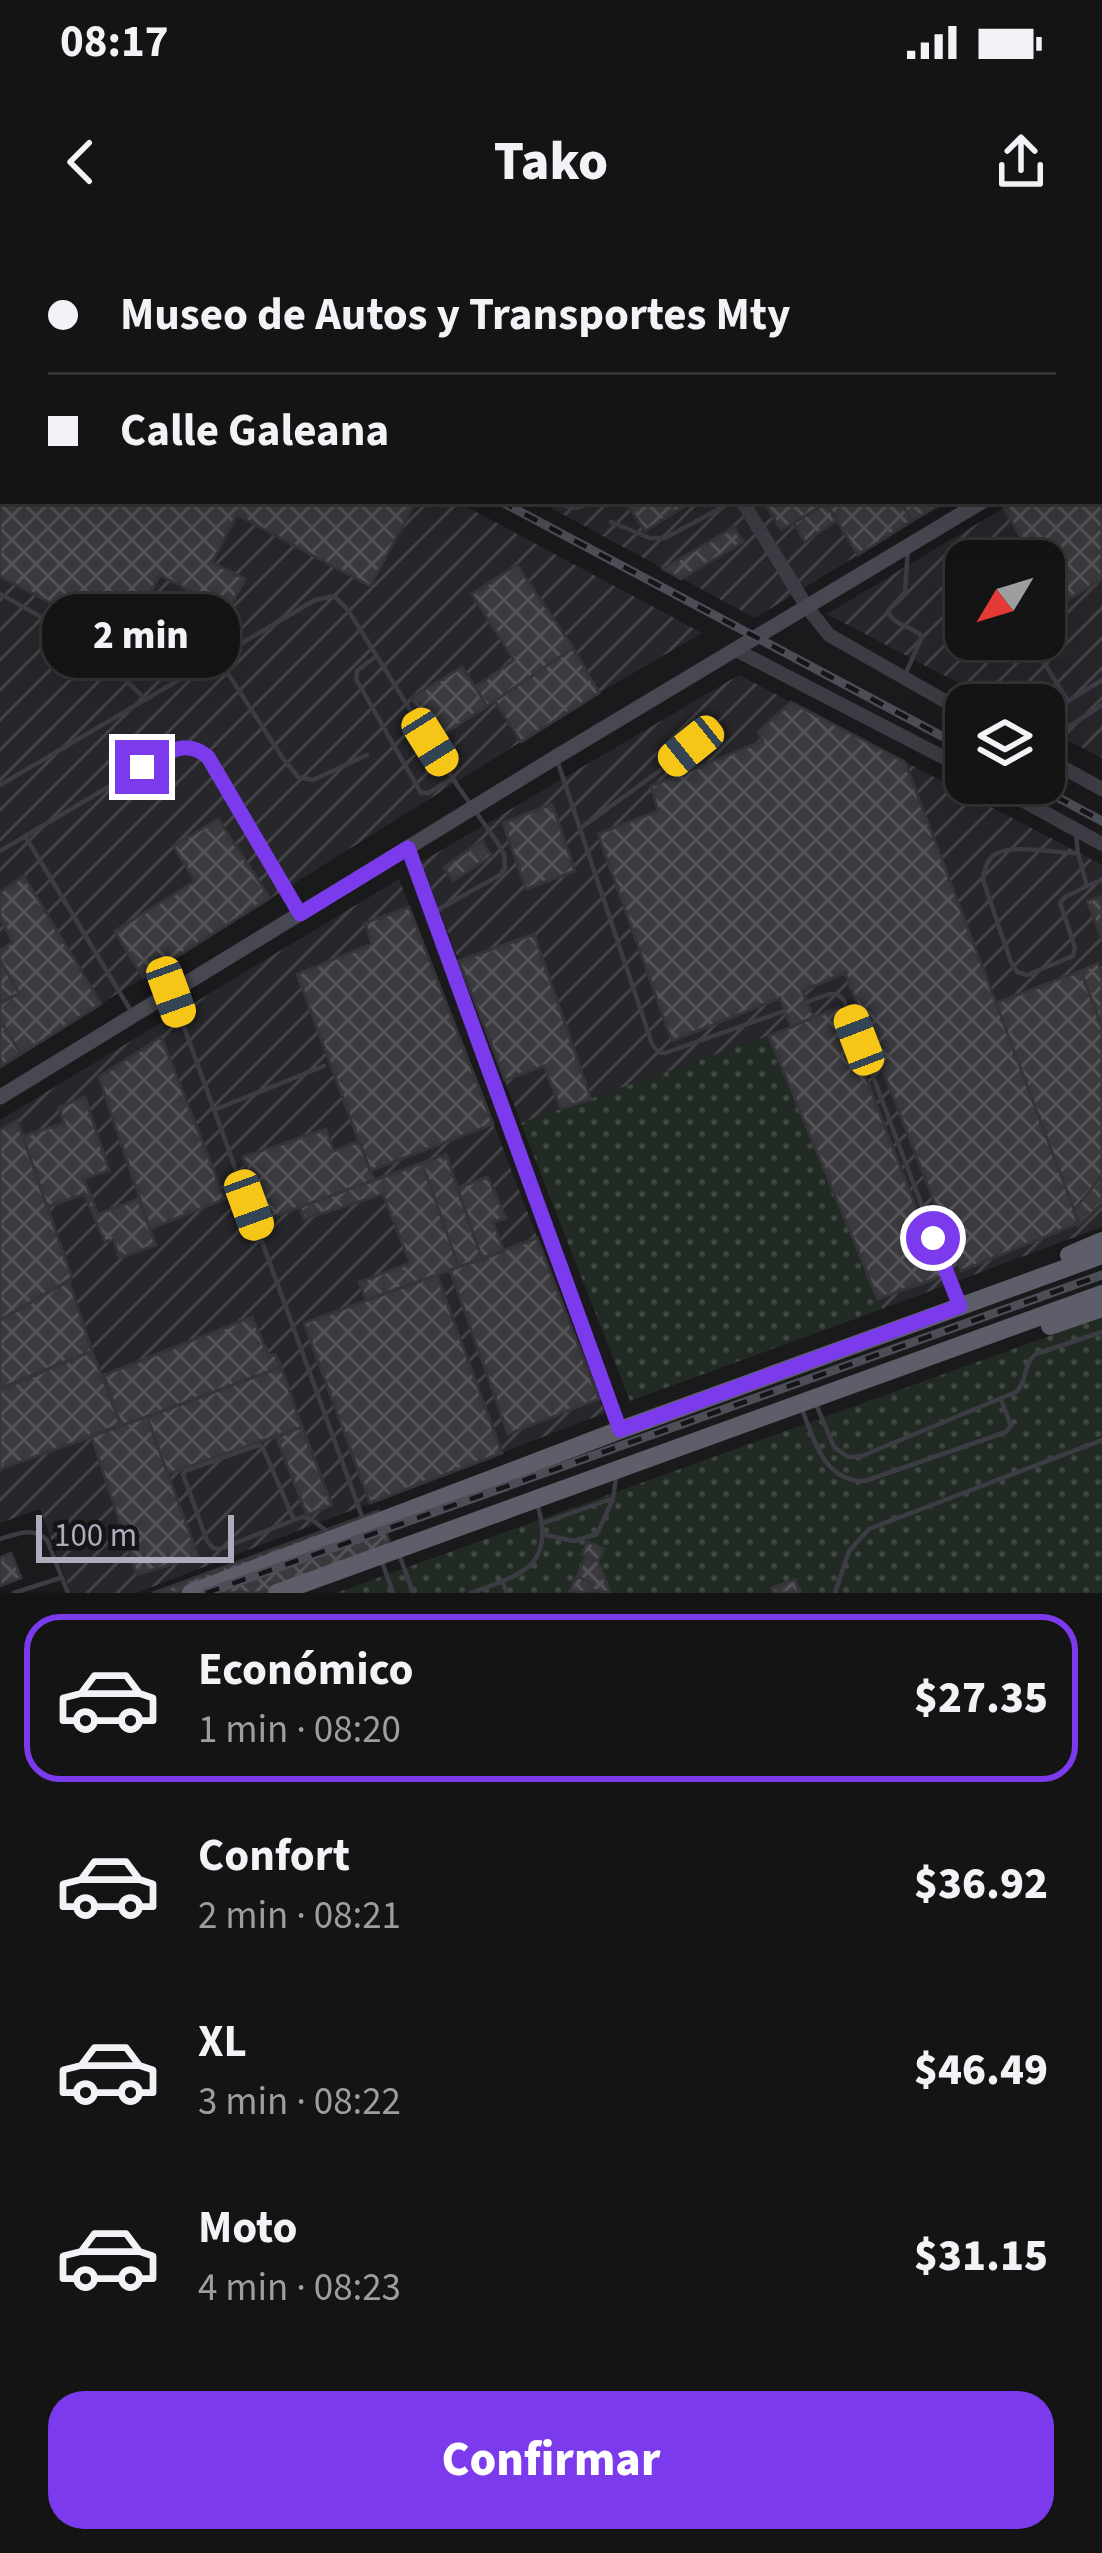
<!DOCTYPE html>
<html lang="es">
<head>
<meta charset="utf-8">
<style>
  body { margin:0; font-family:"Source Sans 3",sans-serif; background:#212122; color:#f1f3f6; height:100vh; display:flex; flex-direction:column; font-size:45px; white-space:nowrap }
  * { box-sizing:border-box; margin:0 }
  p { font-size:39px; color:#9d9ea0 }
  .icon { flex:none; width:66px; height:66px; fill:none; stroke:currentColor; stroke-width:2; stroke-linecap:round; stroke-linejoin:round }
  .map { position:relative; height:1353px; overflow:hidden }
  .side { display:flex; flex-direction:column; background:#141415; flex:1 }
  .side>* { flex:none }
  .top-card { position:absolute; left:0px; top:0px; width:1104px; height:264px; box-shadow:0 12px 48px #0002,0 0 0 3px #333334; display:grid; align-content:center; height:264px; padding:0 48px; background:#141415 }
  .needle { width:78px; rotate:232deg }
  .buttons { position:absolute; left:945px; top:300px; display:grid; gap:24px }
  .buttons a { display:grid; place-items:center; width:120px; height:120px; border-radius:24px; background:#141415; box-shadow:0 12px 48px #0002,0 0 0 3px #333334; font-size:60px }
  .scale { position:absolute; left:36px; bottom:30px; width:198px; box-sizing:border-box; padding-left:12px; border:6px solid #abadbd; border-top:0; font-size:33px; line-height:42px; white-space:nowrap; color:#abadbd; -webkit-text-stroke:9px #151517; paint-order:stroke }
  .end { position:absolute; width:54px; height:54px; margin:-27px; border:15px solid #7c3aed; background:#fff; box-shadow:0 0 0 6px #fff }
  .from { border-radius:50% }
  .bubble { position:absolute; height:84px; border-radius:36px; background:#141415; box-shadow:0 12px 48px #0002,0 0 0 3px #333334; font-size:39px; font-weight:800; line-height:84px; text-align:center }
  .car { position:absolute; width:36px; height:72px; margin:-36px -18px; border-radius:15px; box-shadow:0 0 9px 3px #0007; background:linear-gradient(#f5c518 24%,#345 0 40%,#f5c518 0 76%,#345 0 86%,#f5c518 0) }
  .top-card b { display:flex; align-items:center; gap:42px; height:114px; font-size:45px }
  .top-card b+b { border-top:3px solid #333334 }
  .top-card i { width:30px; height:30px; background:#f1f3f6 }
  ul { padding:21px 0 0; list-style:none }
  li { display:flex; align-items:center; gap:36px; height:168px; margin:0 24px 18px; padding:0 24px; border:6px solid transparent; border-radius:36px }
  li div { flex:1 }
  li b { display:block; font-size:45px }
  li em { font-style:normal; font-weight:800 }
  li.current { border-color:#7c3aed }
  li>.icon { width:108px; height:108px; stroke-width:1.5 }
  .action { display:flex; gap:24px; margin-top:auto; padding:24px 48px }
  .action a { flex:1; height:138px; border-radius:36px; background:#7c3aed; color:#fff; font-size:48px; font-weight:800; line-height:138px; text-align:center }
  .status { display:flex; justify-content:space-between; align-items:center; height:84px; padding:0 60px; background:#141415; direction:ltr }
  .status svg { height:33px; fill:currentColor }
  header { display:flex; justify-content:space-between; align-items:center; height:156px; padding:0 48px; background:#141415; font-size:54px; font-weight:800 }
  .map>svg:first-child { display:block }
  .industrial { fill:url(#industrial-furrows); fill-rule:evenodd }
  .green { fill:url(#green-dots) }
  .building { fill:url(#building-cross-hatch); stroke:#353439; stroke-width:3 }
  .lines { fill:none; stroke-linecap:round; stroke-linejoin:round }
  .service { stroke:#3d3c44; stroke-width:4.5 }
  .minor { stroke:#3d3c44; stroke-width:10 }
  .tertiary { stroke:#3d3c44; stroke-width:14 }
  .secondary { stroke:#484852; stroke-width:15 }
  .trunk { stroke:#5e5e6a; stroke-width:18 }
  .rail-casing { stroke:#4d4d57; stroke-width:9 }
  .rail { stroke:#151517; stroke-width:4.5; stroke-dasharray:14; stroke-linecap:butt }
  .route { stroke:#7c3aed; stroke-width:15 }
</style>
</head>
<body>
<div class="status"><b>08:17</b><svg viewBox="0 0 49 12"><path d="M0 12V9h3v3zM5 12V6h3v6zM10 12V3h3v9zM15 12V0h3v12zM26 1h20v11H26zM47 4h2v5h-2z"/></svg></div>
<header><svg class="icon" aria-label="back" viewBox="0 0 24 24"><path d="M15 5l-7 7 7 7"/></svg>Tako<svg class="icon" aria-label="share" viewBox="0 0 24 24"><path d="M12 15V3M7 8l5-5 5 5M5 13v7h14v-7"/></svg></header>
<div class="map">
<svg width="1102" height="1353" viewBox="0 0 1102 1353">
  <defs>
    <pattern id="industrial-furrows" width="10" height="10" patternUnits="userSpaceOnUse" patternTransform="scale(3)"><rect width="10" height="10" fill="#27262a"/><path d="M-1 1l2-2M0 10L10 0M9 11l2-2" fill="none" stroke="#444347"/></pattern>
    <pattern id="green-dots" width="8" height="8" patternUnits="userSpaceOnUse" patternTransform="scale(3)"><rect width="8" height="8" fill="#212b24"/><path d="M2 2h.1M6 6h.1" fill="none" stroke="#3f4742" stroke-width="1.8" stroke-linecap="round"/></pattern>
    <pattern id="building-cross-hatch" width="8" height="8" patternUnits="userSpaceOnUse" patternTransform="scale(3)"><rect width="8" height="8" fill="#3a3a3e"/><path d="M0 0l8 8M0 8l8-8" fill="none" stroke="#545458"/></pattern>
  </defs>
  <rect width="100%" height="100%" fill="#1a1a1c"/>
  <path class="industrial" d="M87,0H1102V165L1101,3H92Z
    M0,15L3,16V261H456L702,393L599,453L0,827Z
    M1102,208V518L1044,488V465H1000L827,374L1015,261H1101ZM966,321H1044V399H966Z
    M538,261H946L755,378Z
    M739,435L1102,625V987L882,1069L768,796L521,883L421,622Z
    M399,639L605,1173L136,1353H71L40,1269L0,1283V880Z"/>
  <path class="green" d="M769,796L882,1069L630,1161L521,883Z
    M1102,1077V1353H336Z"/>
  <path class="building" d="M721,0H803L805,3H723Z
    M0,30L3,31V261H416L370,346L237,275L212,322L245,339L228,371L160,335L124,402L0,336Z
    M1102,212V339L1061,364L1044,336V321H1035L1004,269L1018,261H1101Z
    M625,261H693L645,291Z
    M763,261H830L781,290Z
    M830,261H900L912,281L858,315L826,263Z
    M900,261H946L912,281Z
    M826,263L837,280L805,302L794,283Z
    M734,287L743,302L681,339L663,329Z
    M517,325L573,408L487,466L475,447L514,420L472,354Z
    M183,355L203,366L178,413L158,402Z
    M573,408L599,453L521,502L495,461Z
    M462,427L487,466L436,500L411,458Z
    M791,462L905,522L1079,983L961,1031L845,733L802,751L814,777L791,787L780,758L672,801L598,594L658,571L651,546L763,501L758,492Z
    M552,564L575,631L526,649L503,583Z
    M218,579L270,658L143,738L115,691L195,641L173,606Z
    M482,601L491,616L453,641L444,627Z
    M24,636L101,764L21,814L0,780V763L19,753L0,720V710L13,702L0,678V652Z
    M1102,656V699L1087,661Z
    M409,667L493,884L370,931L297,734L372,704L365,683Z
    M534,694L591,859L561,869L544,826L505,840L459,721Z
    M0,720L19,753L0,764Z
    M1098,723L1102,733V788L1081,731Z
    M1081,731L1102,788V936L1074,970L996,763Z
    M839,767L942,1036L878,1059L769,796Z
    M0,780L21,814L0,827Z
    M161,797L225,959L150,989L99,837Z
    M85,857L109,930L84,939L98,974L138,959L156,1005L119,1018L114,1000L105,1002L84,954L47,967L23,896L64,883L59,867Z
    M17,880L72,1038L0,1080V890Z
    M326,889L334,911L359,901L374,940L262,981L243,917Z
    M446,914L482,1019L459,1027L422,923Z
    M422,923L459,1027L366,1060L359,1042L410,1023L383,954L304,979L300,967Z
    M1102,936V963L1078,986L1074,970Z
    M488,937L506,978L493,982L504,1011L482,1019L457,948Z
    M537,998L599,1159L508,1194L450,1030Z
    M437,1035L502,1213L370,1263L304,1083Z
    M69,1041L92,1111L0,1148V1080Z
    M252,1077L269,1116L275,1114L281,1127L121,1186L104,1135Z
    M92,1111L121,1186L0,1229V1150Z
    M281,1127L302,1187L168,1234L147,1177Z
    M147,1177L198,1316L137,1335L91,1195Z
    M302,1187L332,1265L307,1275L276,1197Z
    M378,1271L394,1314L289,1353H153Z
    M588,1302L604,1309L598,1321L582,1314Z
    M11,1313L21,1338L0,1346V1318Z
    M586,1316L598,1321L610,1353L590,1350L593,1344L577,1336Z
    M577,1336L593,1344L588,1353L570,1351Z
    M795,1340L800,1353H774L772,1348Z"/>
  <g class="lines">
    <path class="service" d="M235,0L237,3
      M256,0L257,3
      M180,3L186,0
      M611,282L650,298H665L734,261
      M0,354C59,386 98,410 145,459
      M1029,399L1068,461
      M375,417L357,431L356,439L421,553H428L453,538
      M218,418L282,517L298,537L313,540L367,515
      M904,437L922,397C913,385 894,387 888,371L905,352L908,310
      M1044,476L1102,440
      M1044,503L1102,465
      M558,523L652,804L658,812L665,813L784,771
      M0,545L315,360L334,356L348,370L457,545L497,602L504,614L505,628L500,635L432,673
      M582,587L665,527L717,484
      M1076,595L1078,613L1087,646L1102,640
      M25,596L131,771
      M409,609L618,1185
      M0,611L142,527L169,512L190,506L208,517L297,668
      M1078,613C1057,613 1013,604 996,614C987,619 984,631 983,640L1011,722L1017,732L1027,735L1073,716L1075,707L1060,663L1065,657L1087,646
      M173,757L364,1282
      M807,762L829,754H837L844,760L958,1061
      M214,870L324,826
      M816,1164L834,1207L848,1217L862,1216L1016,1152C1028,1141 1022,1125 1036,1114L1102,1092
      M801,1167C814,1198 823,1242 865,1241L1006,1192L1011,1186L1001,1159
      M294,1280L263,1208L259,1205L185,1231L183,1234L207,1301L213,1308L220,1309L302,1277L311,1279L328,1292
      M543,1283L611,1259
      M545,1295L574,1301L597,1294L613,1259L616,1238
      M0,1299C17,1294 33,1286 47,1300L68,1353
      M399,1314L413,1353
      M381,1319L393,1353
      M502,1341L507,1353
      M14,1353L60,1338
      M471,1353C522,1334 556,1327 537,1263
      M835,1353L849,1311L869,1289L1102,1200"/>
    <path class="minor" d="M78,0L84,3
      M368,0L369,3
      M825,0L827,3
      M1051,0L1053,3
      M242,3L247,0
      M626,3L631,0
      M1009,3L1014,0
      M1101,83L1102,84
      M557,261L576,265L588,261"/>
    <path class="tertiary" d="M590,0L592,3
      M742,261L807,367L829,395L966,473
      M736,410L966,529
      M1044,517L1102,549
      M991,543L1102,604"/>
    <path class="secondary" d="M1101,190L1102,189
      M0,857L556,517L983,261"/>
    <path class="trunk" d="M1069,1015L1102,1001
      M1050,1086L1102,1068
      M191,1353L620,1190L1102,1015
      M277,1353L1102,1054"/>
    <defs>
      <path id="rail" d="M12,0L18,3
        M500,261L966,509
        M1031,543L1102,581
        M206,1353L1102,1035"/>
    </defs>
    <use href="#rail" class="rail-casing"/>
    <use href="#rail" class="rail"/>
  </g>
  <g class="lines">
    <path class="route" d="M142,527C166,514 184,497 208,517L300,674L408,608L620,1190L960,1066L933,998"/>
  </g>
</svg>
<div class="buttons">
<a><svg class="needle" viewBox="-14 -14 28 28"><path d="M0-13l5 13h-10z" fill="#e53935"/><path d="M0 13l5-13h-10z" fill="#9d9ea0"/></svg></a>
<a><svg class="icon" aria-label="layers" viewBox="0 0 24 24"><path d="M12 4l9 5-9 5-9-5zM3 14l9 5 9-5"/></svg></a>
</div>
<div class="scale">100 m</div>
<i class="end from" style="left:933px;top:998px"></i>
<i class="end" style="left:142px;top:527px"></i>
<div class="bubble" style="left:42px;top:354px;width:198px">2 min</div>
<i class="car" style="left:430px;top:502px;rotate:148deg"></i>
<i class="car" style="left:691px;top:506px;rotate:231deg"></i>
<i class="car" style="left:171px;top:752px;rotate:160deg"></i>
<i class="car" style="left:859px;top:800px;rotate:339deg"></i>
<i class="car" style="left:249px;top:965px;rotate:160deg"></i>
<div class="top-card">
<b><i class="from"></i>Museo de Autos y Transportes Mty</b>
<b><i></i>Calle Galeana</b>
</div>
</div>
<section class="side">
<ul>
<li class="current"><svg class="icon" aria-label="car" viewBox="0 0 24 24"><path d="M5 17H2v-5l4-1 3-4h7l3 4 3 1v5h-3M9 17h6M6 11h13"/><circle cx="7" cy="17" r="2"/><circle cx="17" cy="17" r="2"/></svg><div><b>Económico</b><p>1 min · 08:20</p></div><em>$27.35</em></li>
<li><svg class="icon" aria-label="car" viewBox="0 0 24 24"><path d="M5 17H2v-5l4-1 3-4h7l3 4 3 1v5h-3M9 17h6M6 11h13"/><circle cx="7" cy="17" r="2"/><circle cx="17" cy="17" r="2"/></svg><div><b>Confort</b><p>2 min · 08:21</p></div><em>$36.92</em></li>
<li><svg class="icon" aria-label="car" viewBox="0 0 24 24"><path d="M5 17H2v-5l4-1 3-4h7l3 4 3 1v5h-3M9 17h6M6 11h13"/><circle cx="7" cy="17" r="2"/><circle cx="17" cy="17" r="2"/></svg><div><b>XL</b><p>3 min · 08:22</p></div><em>$46.49</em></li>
<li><svg class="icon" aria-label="car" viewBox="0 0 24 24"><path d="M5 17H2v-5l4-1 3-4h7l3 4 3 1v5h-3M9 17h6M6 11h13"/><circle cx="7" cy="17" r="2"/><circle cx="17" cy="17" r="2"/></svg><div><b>Moto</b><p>4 min · 08:23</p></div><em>$31.15</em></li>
</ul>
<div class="action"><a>Confirmar</a></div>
</section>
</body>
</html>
